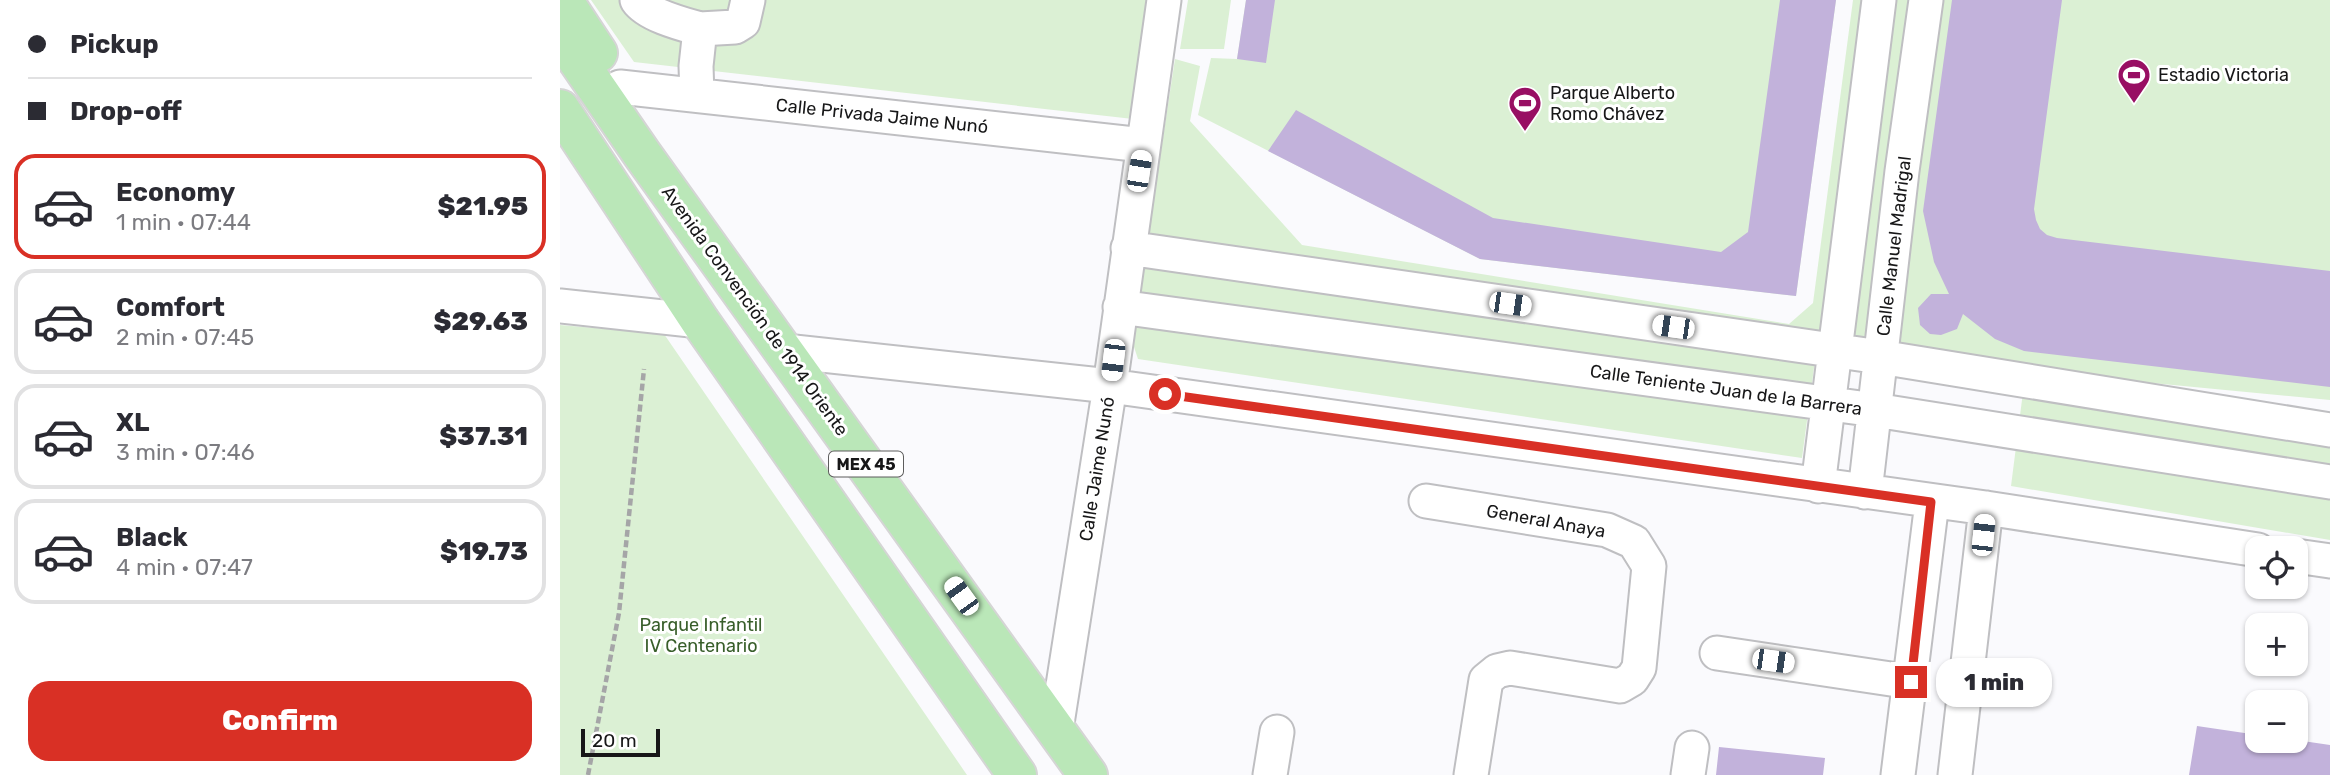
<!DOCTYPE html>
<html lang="en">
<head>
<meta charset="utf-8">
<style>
  body { margin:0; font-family:Rubik,sans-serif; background:#f7f7f7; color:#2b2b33; height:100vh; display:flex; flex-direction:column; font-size:26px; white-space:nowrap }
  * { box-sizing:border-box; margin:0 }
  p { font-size:23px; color:#7c7c81 }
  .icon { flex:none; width:38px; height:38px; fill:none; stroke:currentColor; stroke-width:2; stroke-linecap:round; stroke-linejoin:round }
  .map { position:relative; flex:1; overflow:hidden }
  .side { display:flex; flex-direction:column; background:#fff; width:560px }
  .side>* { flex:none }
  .guide { display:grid; align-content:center; height:154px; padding:0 28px; background:#fff }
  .tools { position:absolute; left:1685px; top:536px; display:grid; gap:14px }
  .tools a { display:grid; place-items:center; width:63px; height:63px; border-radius:14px; background:#fff; box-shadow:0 2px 5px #0004; font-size:35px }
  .scale { position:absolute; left:21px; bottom:18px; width:79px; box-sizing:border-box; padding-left:7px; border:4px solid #171718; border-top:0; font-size:19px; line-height:24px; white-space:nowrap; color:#171718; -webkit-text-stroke:5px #fff; paint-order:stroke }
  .end { position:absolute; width:32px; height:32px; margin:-16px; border:9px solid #d93025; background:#fff; box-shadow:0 0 0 4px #fff }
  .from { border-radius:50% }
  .bubble { position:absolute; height:49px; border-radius:21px; background:#fff; box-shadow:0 2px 5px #0004; font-size:23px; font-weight:800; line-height:49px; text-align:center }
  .car { position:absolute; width:21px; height:42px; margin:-21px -10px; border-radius:9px; box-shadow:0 0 5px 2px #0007; background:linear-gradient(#fff 24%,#345 0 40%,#fff 0 76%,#345 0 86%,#fff 0) }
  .guide b { display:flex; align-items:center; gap:24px; height:66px; font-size:26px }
  .guide b+b { border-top:2px solid #e1e1e2 }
  .guide i { width:18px; height:18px; background:#2b2b33 }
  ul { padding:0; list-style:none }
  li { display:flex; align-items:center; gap:21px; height:105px; margin:0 14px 10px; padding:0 14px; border:4px solid #e1e1e2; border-radius:21px }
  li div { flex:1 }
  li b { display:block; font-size:26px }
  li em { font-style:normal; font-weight:800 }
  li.on { border-color:#d93025 }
  li>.icon { width:63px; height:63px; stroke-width:1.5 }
  .cta { display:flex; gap:14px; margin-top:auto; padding:14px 28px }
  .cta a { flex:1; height:80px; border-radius:21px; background:#d93025; color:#fff; font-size:28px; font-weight:800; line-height:80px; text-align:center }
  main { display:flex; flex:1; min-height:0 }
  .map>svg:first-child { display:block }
  .green { fill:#dbf0d4 }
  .building { fill:#c2b2db }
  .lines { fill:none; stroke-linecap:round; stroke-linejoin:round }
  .minor-casing { stroke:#bfbfc2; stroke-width:37 }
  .major-casing { stroke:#d5d5d5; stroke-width:42 }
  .path { stroke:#a5a5a7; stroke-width:4.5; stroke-dasharray:7 3.5; stroke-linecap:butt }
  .minor { stroke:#fff; stroke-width:33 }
  .major { stroke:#bae7b8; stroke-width:38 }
  .route { stroke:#d93025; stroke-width:9 }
  .labels { text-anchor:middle; stroke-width:6; stroke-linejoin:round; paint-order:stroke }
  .shield { fill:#fff; stroke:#5d5d5d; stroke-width:2 }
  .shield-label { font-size:16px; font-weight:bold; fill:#171718 }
  .poi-label { font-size:18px; fill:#171718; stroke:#fff; text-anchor:start }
  .street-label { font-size:18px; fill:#171718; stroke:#fff }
  .park-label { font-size:18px; fill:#385e2a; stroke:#fff }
</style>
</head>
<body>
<main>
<section class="side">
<div class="guide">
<b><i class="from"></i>Pickup</b>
<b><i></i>Drop-off</b>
</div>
<ul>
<li class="on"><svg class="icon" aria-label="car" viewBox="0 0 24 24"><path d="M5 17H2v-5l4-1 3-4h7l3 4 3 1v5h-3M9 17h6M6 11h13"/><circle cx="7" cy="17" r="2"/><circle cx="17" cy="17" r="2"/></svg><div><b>Economy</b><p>1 min · 07:44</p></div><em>$21.95</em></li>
<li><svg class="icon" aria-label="car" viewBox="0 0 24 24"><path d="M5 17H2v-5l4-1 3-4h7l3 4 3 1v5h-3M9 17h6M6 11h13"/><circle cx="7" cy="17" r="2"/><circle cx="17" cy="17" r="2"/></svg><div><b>Comfort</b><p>2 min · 07:45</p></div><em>$29.63</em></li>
<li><svg class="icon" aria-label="car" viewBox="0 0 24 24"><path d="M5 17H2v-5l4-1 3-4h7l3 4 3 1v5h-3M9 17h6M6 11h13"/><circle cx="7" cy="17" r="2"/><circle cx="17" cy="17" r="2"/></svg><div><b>XL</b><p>3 min · 07:46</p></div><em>$37.31</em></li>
<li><svg class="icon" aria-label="car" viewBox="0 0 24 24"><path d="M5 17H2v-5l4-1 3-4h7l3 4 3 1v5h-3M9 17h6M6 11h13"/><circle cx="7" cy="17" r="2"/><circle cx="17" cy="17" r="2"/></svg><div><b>Black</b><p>4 min · 07:47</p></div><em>$19.73</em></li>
</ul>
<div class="cta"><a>Confirm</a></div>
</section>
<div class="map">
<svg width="1770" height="775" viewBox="0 0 1770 775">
  <rect width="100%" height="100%" fill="#fafafd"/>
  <path class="green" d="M31,0H590L573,119L74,62Z
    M628,0H671L664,49H620Z
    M686,0H1276L1236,296L920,259L638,115L651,58L677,59Z
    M1293,0H1358L1311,346L1258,338L1242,458L578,359L572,341L615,59L640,66L630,121L742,245L1229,324L1253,303Z
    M1369,0H1770V400L1321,357Z
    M0,325L104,334L407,775H0Z
    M1463,392L1770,440V540L1451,486Z"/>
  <path class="building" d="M686,0H715L706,63L677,59Z
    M1220,0H1276L1236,296L920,259L708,151L736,110L933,218L1161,252L1188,232Z
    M1392,0H1502L1474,209L1476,220L1480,229L1487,235L1497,238L1770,271V387L1464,351L1435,339L1403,314L1397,329L1381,335L1370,334L1360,325L1358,308L1371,294H1389L1374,262L1363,211Z
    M1637,726L1698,735V740H1736L1770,745V775H1629Z
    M1159,747L1265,758L1263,775H1156Z"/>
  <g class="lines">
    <defs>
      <path id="minor" d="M77,0C87,15 122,24 140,29L136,66L137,95
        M140,29L175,27L183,22L188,0
        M60,87L583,145
        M568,248L1320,357L1770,430
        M0,306L140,321
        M560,307L1315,410L1770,482
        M225,351L550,386L1426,508L1698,550
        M1258,486L1319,0
        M1305,492L1342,171L1366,0
        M866,501L1047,530L1074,542L1089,566L1079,668L1072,679L1060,686L950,668L937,671L926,680L911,775
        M1736,556L1770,561
        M1157,653L1351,682
        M496,730L550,386L604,0
        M710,775L717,732
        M1128,775L1132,748
        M1338,775L1372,502
        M1395,775L1426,508"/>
      <path id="major" d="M3,0L38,53
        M0,35L82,154L528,775
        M0,109L140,321L457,775"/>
    </defs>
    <use href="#minor" class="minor-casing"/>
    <use href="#major" class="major-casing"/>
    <path class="path" d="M28,775L59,613L84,369"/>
    <use href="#minor" class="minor"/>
    <use href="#major" class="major"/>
  </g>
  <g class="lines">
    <path class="route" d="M605,394L1371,502L1351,682"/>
  </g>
  <defs>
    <symbol id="stadium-pin" viewBox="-11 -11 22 30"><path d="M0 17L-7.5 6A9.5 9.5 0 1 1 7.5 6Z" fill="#980f63" stroke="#fff"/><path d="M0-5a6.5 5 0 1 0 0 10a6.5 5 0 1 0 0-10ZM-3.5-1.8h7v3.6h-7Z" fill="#fff"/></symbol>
  </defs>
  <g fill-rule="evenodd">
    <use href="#stadium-pin" x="1555" y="56" width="38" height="52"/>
    <use href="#stadium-pin" x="946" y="84" width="38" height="52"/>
  </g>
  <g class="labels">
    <rect class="shield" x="269" y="451.5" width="74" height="25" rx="5"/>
    <g class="shield-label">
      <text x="306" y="470">MEX 45</text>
    </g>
    <g class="poi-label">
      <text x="1598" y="81">Estadio Victoria</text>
      <text x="990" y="99">Parque Alberto<tspan x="990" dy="21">Romo Chávez</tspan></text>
    </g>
    <g class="street-label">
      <text transform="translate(322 116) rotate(6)" y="6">Calle Privada Jaime Nunó</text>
      <text transform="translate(1334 246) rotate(-83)" y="6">Calle Manuel Madrigal</text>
      <text transform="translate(195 311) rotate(54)" y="6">Avenida Convención de 1914 Oriente</text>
      <text transform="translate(1166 390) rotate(8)" y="6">Calle Teniente Juan de la Barrera</text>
      <text transform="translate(537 469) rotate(-81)" y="6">Calle Jaime Nunó</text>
      <text transform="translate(986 521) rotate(10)" y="6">General Anaya</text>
    </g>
    <g class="park-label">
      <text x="141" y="631">Parque Infantil<tspan x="141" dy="21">IV Centenario</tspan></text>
    </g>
  </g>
</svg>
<div class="tools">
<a><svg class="icon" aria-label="locate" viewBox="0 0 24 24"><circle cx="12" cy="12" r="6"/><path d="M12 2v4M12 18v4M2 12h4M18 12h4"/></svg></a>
<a>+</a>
<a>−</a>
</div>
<div class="scale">20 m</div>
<i class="end from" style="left:605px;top:394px"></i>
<i class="end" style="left:1351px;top:682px"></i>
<div class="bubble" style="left:1376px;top:658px;width:116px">1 min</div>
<i class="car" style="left:579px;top:171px;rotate:9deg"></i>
<i class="car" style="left:950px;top:304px;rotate:98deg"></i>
<i class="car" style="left:1113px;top:327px;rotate:278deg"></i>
<i class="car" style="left:553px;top:360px;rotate:187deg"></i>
<i class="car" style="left:1423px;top:535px;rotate:6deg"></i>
<i class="car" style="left:401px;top:596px;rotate:324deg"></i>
<i class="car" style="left:1213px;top:661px;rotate:98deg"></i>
</div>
</main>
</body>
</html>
